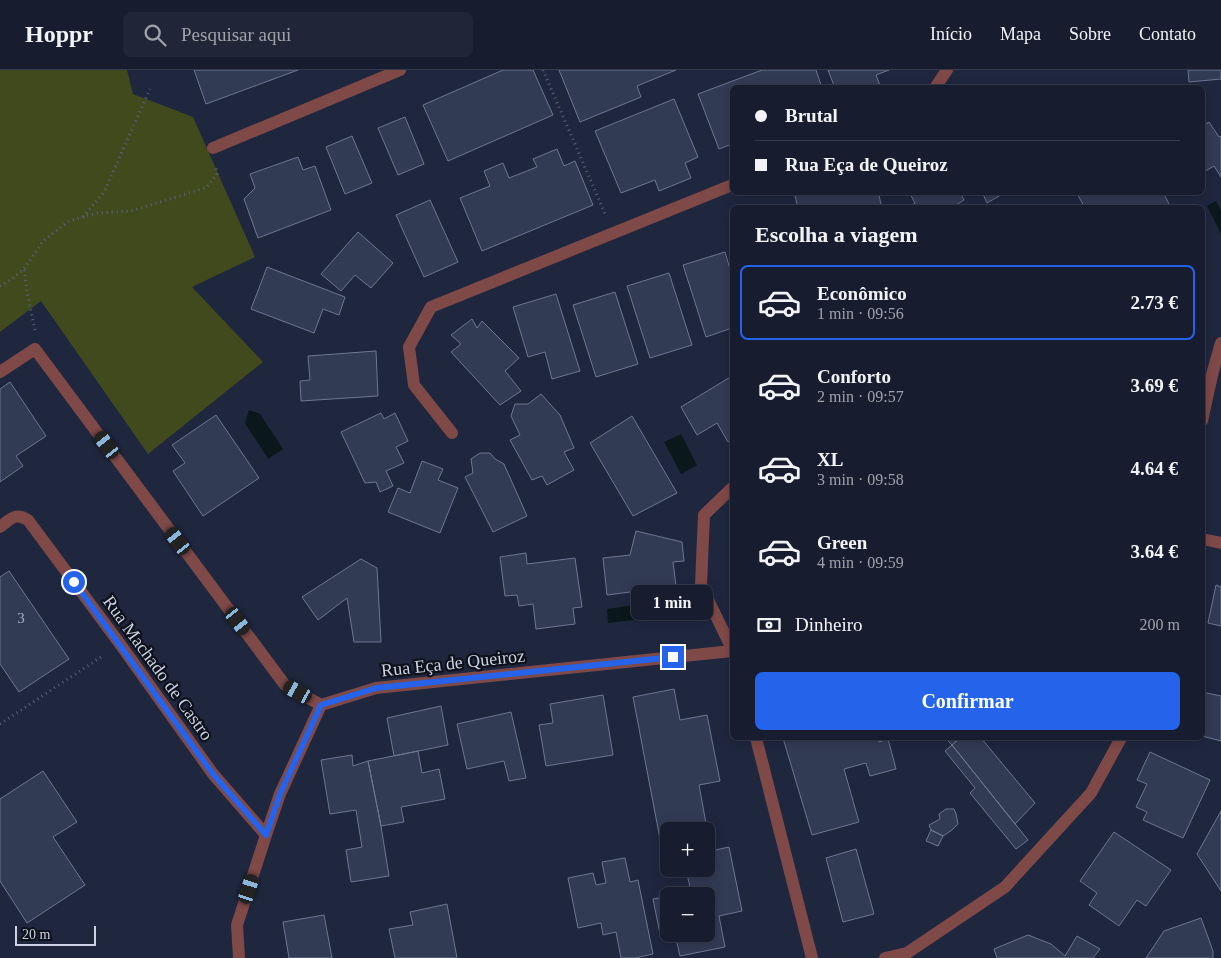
<!DOCTYPE html>
<html lang="pt">
<head>
<meta charset="utf-8">
<style>
  body { margin:0; font-family:"Times New Roman",serif; background:#202637; color:#f1f3f6; height:100vh; display:flex; flex-direction:column; font-size:19px; white-space:nowrap }
  * { box-sizing:border-box; margin:0 }
  p { font-size:16px; color:#9ea2aa }
  .icon { flex:none; width:28px; height:28px; fill:none; stroke:currentColor; stroke-width:2; stroke-linecap:round; stroke-linejoin:round }
  .map { position:relative; flex:1; overflow:hidden }
  .drawer { position:absolute; left:730px; top:135px; width:475px; height:535px; display:flex; flex-direction:column; background:#171d2f; border-radius:8px; box-shadow:0 2px 12px #0003,0 0 0 1px #363b4b }
  .drawer>* { flex:none }
  .hud { position:absolute; left:730px; top:15px; width:475px; height:110px; border-radius:8px; box-shadow:0 2px 12px #0003,0 0 0 1px #363b4b; display:grid; align-content:center; height:110px; padding:0 25px; background:#171d2f }
  .controls { position:absolute; left:660px; top:752px; display:grid; gap:10px }
  .controls a { display:grid; place-items:center; width:55px; height:55px; border-radius:8px; background:#171d2f; box-shadow:0 2px 12px #0003,0 0 0 1px #363b4b; font-size:25px }
  .scale { position:absolute; left:15px; bottom:12px; width:81px; box-sizing:border-box; padding-left:5px; border:2px solid #ccd2e2; border-top:0; font-size:14px; line-height:18px; white-space:nowrap; color:#ccd2e2; -webkit-text-stroke:4px #0d111b; paint-order:stroke }
  .end { position:absolute; width:22px; height:22px; margin:-11px; border:6px solid #2563eb; background:#fff; box-shadow:0 0 0 2px #fff }
  .from { border-radius:50% }
  .bubble { position:absolute; height:35px; border-radius:8px; background:#171d2f; box-shadow:0 2px 12px #0003,0 0 0 1px #363b4b; font-size:16px; font-weight:700; line-height:35px; text-align:center }
  .car { position:absolute; width:15px; height:30px; margin:-15px -8px; border-radius:6px; box-shadow:0 0 4px 1px #0007; background:linear-gradient(#222 24%,#8ab4d8 0 40%,#222 0 76%,#8ab4d8 0 86%,#222 0) }
  .hud b { display:flex; align-items:center; gap:18px; height:48px; font-size:19px }
  .hud b+b { border-top:1px solid #363b4b }
  .hud i { width:12px; height:12px; background:#f1f3f6 }
  ul { padding:0; list-style:none }
  li { display:flex; align-items:center; gap:15px; height:75px; margin:0 10px 8px; padding:0 15px; border:2px solid transparent; border-radius:8px }
  li div { flex:1 }
  li b { display:block; font-size:19px }
  li em { font-style:normal; font-weight:700 }
  li.on { border-color:#2563eb }
  li>.icon { width:45px; height:45px; stroke-width:1.5 }
  h2 { padding:0 25px; font-size:22px; line-height:60px }
  .pay { display:flex; align-items:center; gap:12px; height:55px; padding:0 25px; font-size:19px }
  .pay p { margin-inline-start:auto }
  .button { display:flex; gap:10px; margin-top:auto; padding:10px 25px }
  .button a { flex:1; height:58px; border-radius:8px; background:#2563eb; color:#fff; font-size:20px; font-weight:700; line-height:58px; text-align:center }
  header { display:flex; align-items:center; gap:30px; box-sizing:border-box; height:70px; padding:0 25px; background:#171d2f; border-bottom:1px solid #363b4b }
  header strong { font-size:24px }
  nav { display:flex; gap:28px; margin-inline-start:auto; font-size:18px }
  .search { width:350px; height:45px; background:#202637; display:flex; align-items:center; gap:12px; box-sizing:border-box; padding:0 18px; border-radius:8px; color:#9ea2aa; font-size:19px }
  .map>svg:first-child { display:block }
  .green { fill:#414a1d }
  .water { fill:#0a181b }
  .building { fill:#323b54; stroke:#6d7793 }
  .lines { fill:none; stroke-linecap:round; stroke-linejoin:round }
  .path { stroke:#5a6277; stroke-width:3; stroke-dasharray:1 4; stroke-linecap:butt }
  .minor { stroke:#7f4948; stroke-width:12 }
  .tertiary { stroke:#7f4948; stroke-width:12 }
  .route { stroke:#2563eb; stroke-width:6 }
  .labels { text-anchor:middle; stroke-width:4.5; stroke-linejoin:round; paint-order:stroke }
  .number-label { font-size:15px; fill:#a6acbe }
  .street-label { font-size:18px; fill:#ccd2e2; stroke:#0d111b }
</style>
</head>
<body>
<header>
<strong>Hoppr</strong>
<div class="search"><svg class="icon" aria-label="search" viewBox="0 0 24 24"><circle cx="10" cy="10" r="6"/><path d="M15 15l6 6"/></svg>Pesquisar aqui</div>
<nav><a>Início</a><a>Mapa</a><a>Sobre</a><a>Contato</a></nav>
</header>
<div class="map">
<svg width="1221" height="888" viewBox="0 0 1221 888">
  <rect width="100%" height="100%" fill="#1f273f"/>
  <path class="green" d="M0,0H127L133,24L193,47L255,187L192,217L263,292L148,384L41,231L0,262Z"/>
  <path class="water" d="M1216,131L1221,141V164L1207,136Z
    M249,340L260,344L283,379L268,389L245,353Z
    M681,364L697,395L681,404L664,372Z
    M649,533L650,548L608,553L607,539Z"/>
  <path class="building" d="M194,0H298L206,34Z
    M503,0H533L553,45L448,91L423,35Z
    M559,0H676L637,16L641,27L580,52Z
    M762,0H816L822,18H732V74L719,79L698,24Z
    M828,0H889L876,5L881,18H835Z
    M1188,0H1221V9L1189,12Z
    M674,29L698,87L685,93L691,108L659,121L655,110L621,123L595,61Z
    M405,47L424,94L398,105L378,58Z
    M1209,52L1219,67L1221,66V107L1214,96L1202,103V56Z
    M352,66L372,113L345,124L326,77Z
    M557,79L564,96L575,91L593,135L482,181L460,128L490,116L484,101L503,93L509,108L537,97L533,89Z
    M298,87L303,100L315,96L331,140L258,168L244,129L255,118L250,104Z
    M794,122H878L882,138H798Z
    M909,122H960L964,130L951,138H907L915,133Z
    M982,122H1006L987,133Z
    M1076,122H1163L1171,138H1085Z
    M430,130L458,192L424,207L396,145Z
    M358,162L393,193L371,218L355,205L341,221L321,204Z
    M725,182L732,206V258L706,267L683,195Z
    M267,197L345,227L339,245L323,239L314,263L251,239Z
    M669,203L692,275L650,288L627,216Z
    M615,222L638,294L596,307L573,235Z
    M556,224L580,301L552,309L545,282L528,287L513,237Z
    M472,249L477,258L482,251L519,288L505,301L521,321L500,335L451,282L461,274L451,265Z
    M376,281L378,326L301,331L300,311L310,310L308,286Z
    M732,306V369L728,372L717,353L697,365L681,337Z
    M10,312L46,366L16,386L23,396L0,412V319Z
    M541,324L560,345L574,378L564,382L574,400L547,415L542,406L532,410L510,370L520,365L511,346L515,334H528Z
    M381,343L384,349L395,343L408,371L396,377L404,393L386,401L393,416L380,422L376,412L365,413L341,362Z
    M216,345L259,408L203,446L173,401L185,393L172,375Z
    M632,346L677,423L633,446L590,373Z
    M480,383H490L495,389L504,394L527,446L493,462L465,407L473,403L471,389Z
    M422,391L443,399L438,410L458,418L440,463L388,442L398,418L410,423Z
    M636,461L682,472L684,491L673,492L676,516L607,525L603,488L630,485Z
    M526,483L527,494L575,488L582,537L573,538L575,554L536,559L533,534L519,536L517,525L505,526L500,487Z
    M361,489L377,498L381,572H354L347,528L318,550L302,527Z
    M9,501L69,589L19,622L0,594V507Z
    M1216,515L1221,517V556L1208,553Z
    M674,619L680,650L707,645L720,711L699,715L711,781L706,782V761H669V789L664,790L633,627Z
    M1202,622L1221,626V671L1202,666Z
    M603,625L613,685L546,696L539,655L553,653L550,634Z
    M441,636L448,675L394,686L387,648Z
    M511,642L526,708L509,711L504,691L467,699L457,654Z
    M783,668H877L879,672L888,669L896,699L870,706L866,693L844,699L859,752L812,765Z
    M945,668H960L952,675Z
    M960,668H981L1035,733L1015,754L952,675Z
    M952,675L1028,770L1016,779L970,723L975,718L945,681Z
    M418,681L422,703L439,699L445,729L401,737L404,752L381,756L368,691Z
    M1150,682L1210,710L1183,768L1143,750L1147,742L1136,737L1147,714L1137,710Z
    M352,685L353,696L368,691L381,756L389,806L351,812L346,780L362,777L356,740L330,744L321,690Z
    M43,701L77,752L53,767L85,815L27,853L0,811V729Z
    M946,739H954L956,744L958,754L952,760L943,766L931,760L929,755L940,749L939,744Z
    M1221,741V821L1197,784Z
    M931,760L943,766L938,776L926,771Z
    M1114,762L1171,800L1146,836L1137,830L1119,856L1089,835L1097,823L1080,811Z
    M729,777L742,841L719,846L725,877L680,886L675,864H706V826H669V863L660,864L653,829L691,822L686,799H706V782Z
    M856,779L874,844L843,852L826,788Z
    M625,788L630,812L638,810L653,884L635,888H621L616,862L603,865L601,853L578,858L568,808L593,803L596,815L606,813L602,792Z
    M447,834L457,888H395L389,859L413,855L410,842Z
    M324,845L332,888H289L283,852Z
    M1201,848L1213,881V888H1146L1164,861Z
    M1028,865L1051,874L1065,886L1077,866L1100,879L1093,888H997L994,879Z"/>
  <g class="lines">
    <path class="path" d="M543,0L606,146
      M83,147L104,122L150,19
      M24,200L28,228L35,260
      M0,216L12,209L24,199L43,171L69,151L97,143L131,141L183,125L207,117L217,104L216,98
      M0,654L104,585"/>
    <path class="minor" d="M935,18L947,0
      M213,78L400,0
      M0,302L35,279L285,615L321,635L376,618L732,581
      M452,363L414,315L409,277L431,237L732,115
      M732,418L704,445L701,515L732,579
      M0,457C11,449 15,442 28,450L120,574L213,704L266,765
      M1202,469L1221,473
      M756,668L812,888
      M239,888L237,855L266,765L280,724L321,635"/>
    <path class="tertiary" d="M1202,351L1213,301L1221,273
      M885,888L907,883L1005,817L1091,723L1121,668"/>
  </g>
  <g class="lines">
    <path class="route" d="M74,512L213,704L266,765L280,724L321,635L376,618L673,587"/>
  </g>
  <g class="labels">
    <g class="number-label">
      <text x="21" y="553">3</text>
    </g>
    <g class="street-label">
      <text transform="translate(453 593) rotate(-6)" y="6">Rua Eça de Queiroz</text>
      <text transform="translate(158 598) rotate(54)" y="6">Rua Machado de Castro</text>
    </g>
  </g>
</svg>
<div class="controls">
<a>+</a>
<a>−</a>
</div>
<div class="scale">20 m</div>
<i class="end from" style="left:74px;top:512px"></i>
<i class="end" style="left:673px;top:587px"></i>
<div class="bubble" style="left:631px;top:515px;width:82px">1 min</div>
<i class="car" style="left:107px;top:375px;rotate:323deg"></i>
<i class="car" style="left:178px;top:471px;rotate:323deg"></i>
<i class="car" style="left:238px;top:551px;rotate:143deg"></i>
<i class="car" style="left:298px;top:622px;rotate:299deg"></i>
<i class="car" style="left:249px;top:819px;rotate:18deg"></i>
<div class="hud">
<b><i class="from"></i>Brutal</b>
<b><i></i>Rua Eça de Queiroz</b>
</div>
<section class="drawer">
<h2>Escolha a viagem</h2>
<ul>
<li class="on"><svg class="icon" aria-label="car" viewBox="0 0 24 24"><path d="M5 17H2v-5l4-1 3-4h7l3 4 3 1v5h-3M9 17h6M6 11h13"/><circle cx="7" cy="17" r="2"/><circle cx="17" cy="17" r="2"/></svg><div><b>Econômico</b><p>1 min · 09:56</p></div><em>2.73 €</em></li>
<li><svg class="icon" aria-label="car" viewBox="0 0 24 24"><path d="M5 17H2v-5l4-1 3-4h7l3 4 3 1v5h-3M9 17h6M6 11h13"/><circle cx="7" cy="17" r="2"/><circle cx="17" cy="17" r="2"/></svg><div><b>Conforto</b><p>2 min · 09:57</p></div><em>3.69 €</em></li>
<li><svg class="icon" aria-label="car" viewBox="0 0 24 24"><path d="M5 17H2v-5l4-1 3-4h7l3 4 3 1v5h-3M9 17h6M6 11h13"/><circle cx="7" cy="17" r="2"/><circle cx="17" cy="17" r="2"/></svg><div><b>XL</b><p>3 min · 09:58</p></div><em>4.64 €</em></li>
<li><svg class="icon" aria-label="car" viewBox="0 0 24 24"><path d="M5 17H2v-5l4-1 3-4h7l3 4 3 1v5h-3M9 17h6M6 11h13"/><circle cx="7" cy="17" r="2"/><circle cx="17" cy="17" r="2"/></svg><div><b>Green</b><p>4 min · 09:59</p></div><em>3.64 €</em></li>
</ul>
<div class="pay"><svg class="icon" aria-label="cash" viewBox="0 0 24 24"><path d="M3 7h18v10H3z"/><circle cx="12" cy="12" r="2"/></svg>Dinheiro<p>200 m</p></div>
<div class="button"><a>Confirmar</a></div>
</section>
</div>
</body>
</html>
